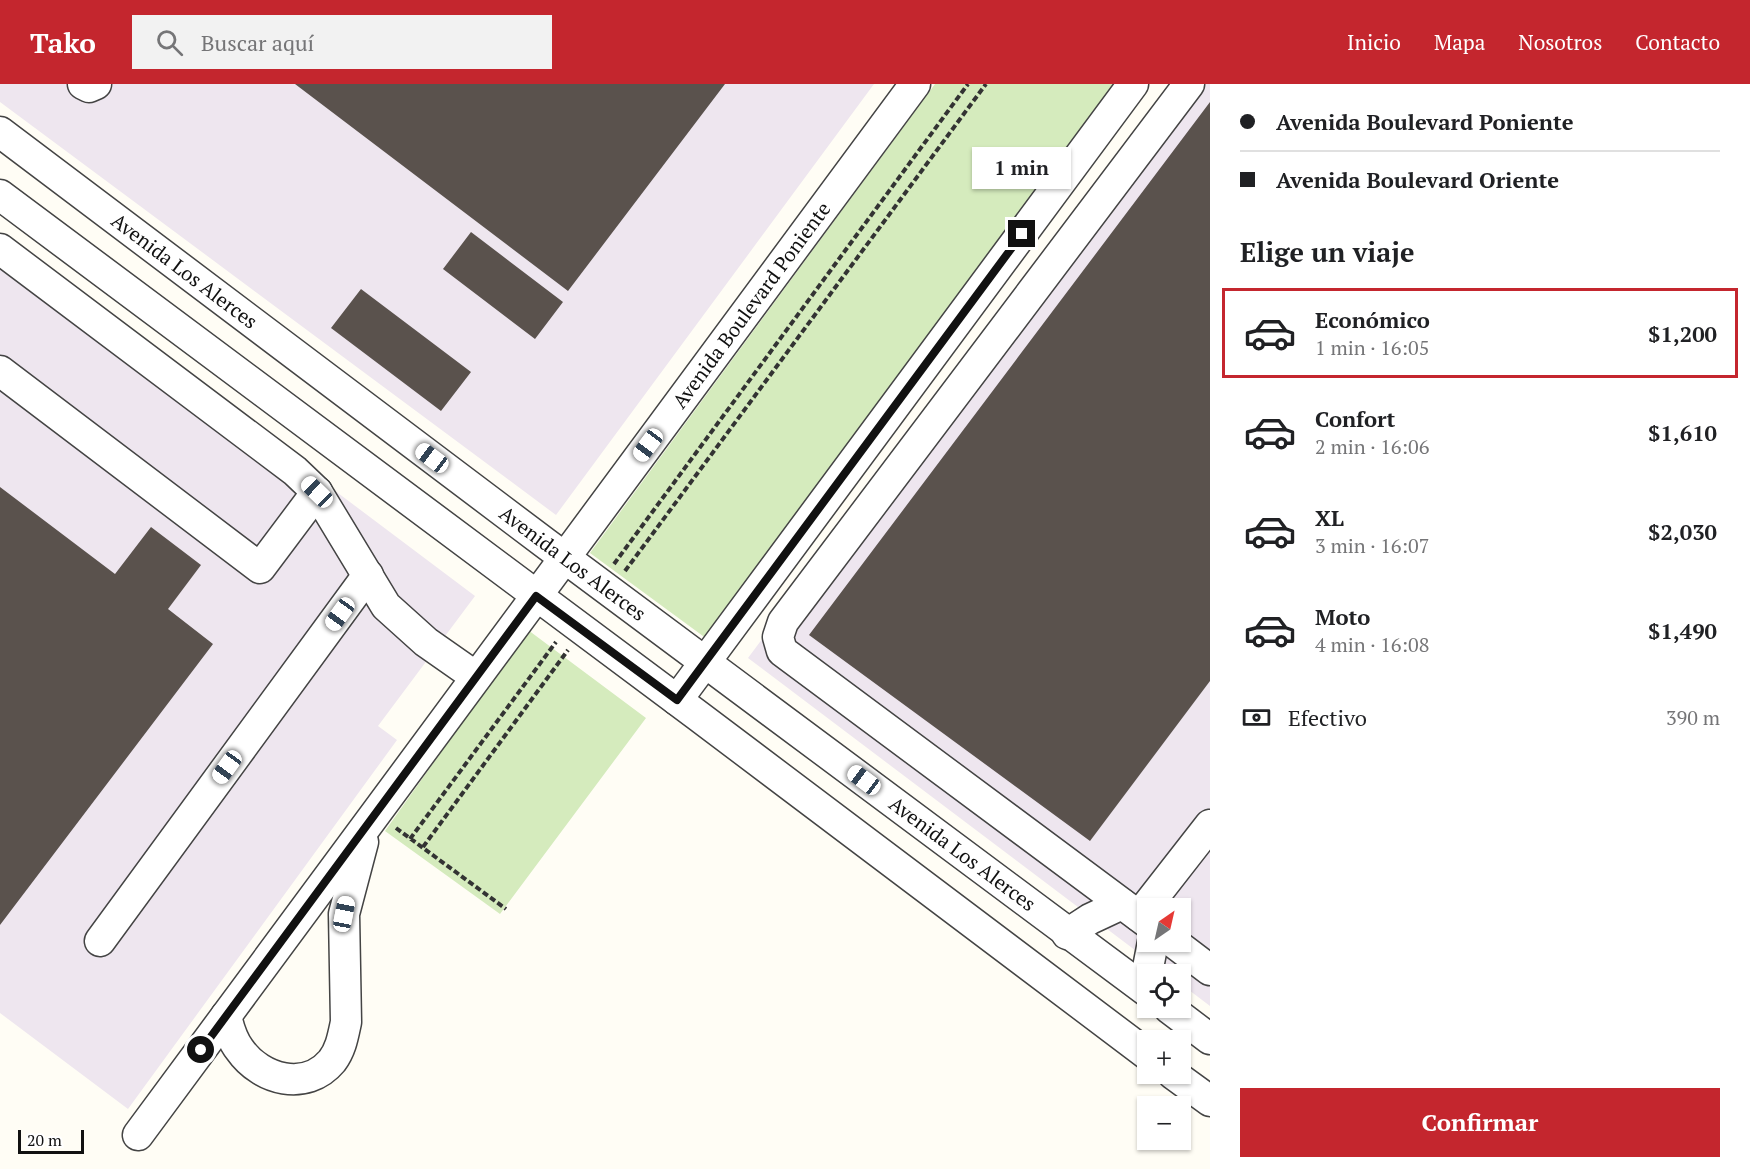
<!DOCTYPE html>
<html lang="es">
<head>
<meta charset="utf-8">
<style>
  body { margin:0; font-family:"PT Serif",serif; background:#f2f2f2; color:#202124; height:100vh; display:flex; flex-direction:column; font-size:22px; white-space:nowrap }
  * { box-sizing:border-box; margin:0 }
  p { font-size:20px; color:#757577 }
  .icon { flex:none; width:33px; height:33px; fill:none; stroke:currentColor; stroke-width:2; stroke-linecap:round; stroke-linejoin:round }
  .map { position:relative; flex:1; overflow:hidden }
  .details { display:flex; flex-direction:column; background:#fff; width:540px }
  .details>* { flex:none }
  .banner { display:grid; align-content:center; height:132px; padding:0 30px; background:#fff }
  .needle { width:39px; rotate:34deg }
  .fabs { position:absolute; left:1137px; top:814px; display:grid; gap:12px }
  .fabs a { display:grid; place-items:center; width:54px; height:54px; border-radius:0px; background:#fff; box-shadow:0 2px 4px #0004; font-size:30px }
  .scale { position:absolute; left:18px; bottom:15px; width:66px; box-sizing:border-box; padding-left:6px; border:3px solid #111; border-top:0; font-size:16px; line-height:21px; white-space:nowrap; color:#111; -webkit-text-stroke:4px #fff; paint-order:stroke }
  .end { position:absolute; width:27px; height:27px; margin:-14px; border:8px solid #111; background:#fff; box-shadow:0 0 0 3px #fff }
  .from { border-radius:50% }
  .bubble { position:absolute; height:42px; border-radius:0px; background:#fff; box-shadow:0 2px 4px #0004; font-size:20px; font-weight:700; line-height:42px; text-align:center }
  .car { position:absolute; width:18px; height:36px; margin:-18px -9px; border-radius:8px; box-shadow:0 0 4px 2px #0007; background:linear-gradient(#fff 24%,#345 0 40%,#fff 0 76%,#345 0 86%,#fff 0) }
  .banner b { display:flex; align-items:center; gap:21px; height:57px; font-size:22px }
  .banner b+b { border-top:2px solid #e0e0e0 }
  .banner i { width:15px; height:15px; background:#202124 }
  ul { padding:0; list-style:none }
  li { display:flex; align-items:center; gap:18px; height:90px; margin:0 12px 9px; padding:0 18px; border:3px solid transparent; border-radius:0px }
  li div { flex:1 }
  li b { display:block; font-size:22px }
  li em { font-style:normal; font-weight:700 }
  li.on { border-color:#c4262e }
  li>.icon { width:54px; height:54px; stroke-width:1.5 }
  h2 { padding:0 30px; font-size:27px; line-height:72px }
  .pay { display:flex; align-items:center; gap:15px; height:66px; padding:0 30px; font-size:22px }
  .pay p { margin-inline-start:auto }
  .button { display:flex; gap:12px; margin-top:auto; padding:12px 30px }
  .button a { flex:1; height:69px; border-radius:0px; background:#c4262e; color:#fff; font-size:24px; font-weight:700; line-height:69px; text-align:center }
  header { display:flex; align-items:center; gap:36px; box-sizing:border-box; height:84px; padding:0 30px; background:#c4262e; color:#fff }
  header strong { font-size:28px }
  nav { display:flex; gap:33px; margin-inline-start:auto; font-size:21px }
  .search { width:420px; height:54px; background:#f2f2f2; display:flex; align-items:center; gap:15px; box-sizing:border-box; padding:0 21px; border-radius:0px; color:#757577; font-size:22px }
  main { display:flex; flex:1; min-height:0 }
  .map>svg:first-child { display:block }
  .industrial { fill:#eee6ef; fill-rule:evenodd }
  .green { fill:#d5ebbd }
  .building { fill:#5a524d }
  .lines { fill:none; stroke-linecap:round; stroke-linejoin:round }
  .minor-casing { stroke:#444; stroke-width:33 }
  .path { stroke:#333; stroke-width:4; stroke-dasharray:6 3; stroke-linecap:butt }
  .minor { stroke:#fff; stroke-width:30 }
  .route { stroke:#111; stroke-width:8 }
  .labels { text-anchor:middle; stroke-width:6; stroke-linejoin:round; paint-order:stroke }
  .street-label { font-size:20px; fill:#111; stroke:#fff }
</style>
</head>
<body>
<header>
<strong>Tako</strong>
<div class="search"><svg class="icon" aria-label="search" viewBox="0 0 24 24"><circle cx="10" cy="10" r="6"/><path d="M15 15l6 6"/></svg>Buscar aquí</div>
<nav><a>Inicio</a><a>Mapa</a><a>Nosotros</a><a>Contacto</a></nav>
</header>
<main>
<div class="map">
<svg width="1210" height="1085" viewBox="0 0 1210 1085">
  <rect width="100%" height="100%" fill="#fffdf5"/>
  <path class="industrial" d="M0,0H874L556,431L0,18Z
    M1173,0H1210V922L1181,900L1180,891H1168L748,574ZM1148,825H1180V858H1148Z
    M0,155L475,512L378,642L397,656L128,1025L0,929Z"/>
  <path class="green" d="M935,0H1116L707,555L590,469Z
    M528,546L646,634L500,830L385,747Z"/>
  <path class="building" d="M295,0H725L568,207Z
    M1210,18V597L1090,757L809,551Z
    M471,148L563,218L535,255L443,185Z
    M361,205L471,288L441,327L331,244Z
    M0,403L115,490L151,443L201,481L168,525L213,560L0,841Z"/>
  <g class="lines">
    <defs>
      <g id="minor">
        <path d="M83,0L89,3L96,0"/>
        <path id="s1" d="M0,48L545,459L1148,908"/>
        <path d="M0,111L697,631L1148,971"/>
        <path d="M0,165L295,387L317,408L386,522L426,558L476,593"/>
        <path d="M0,287L260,484L317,408"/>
        <path d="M677,616L1133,0"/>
        <path d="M1139,832L1210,741"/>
        <path d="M1148,839L782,567L778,553L783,538L1189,0"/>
        <path d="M1067,850L1090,835L1122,820"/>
        <path d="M100,857L368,491"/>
        <path d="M1173,858L1210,886"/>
        <path d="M1148,906L1147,889L1153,858"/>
        <path d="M1169,924L1210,955"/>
        <path d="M226,932C229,945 232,956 240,966C261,996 306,1008 332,977C341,965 343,952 346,938L344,830L363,758"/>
        <path d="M1173,990L1210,1017"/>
        <path id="s2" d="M138,1051L915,0"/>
      </g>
    </defs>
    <use href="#minor" class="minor-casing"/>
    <path class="path" d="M614,480L968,0
      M625,487L986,0
      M396,744L506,825
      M410,755L556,558
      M423,763L568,566"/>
    <use href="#minor" class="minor"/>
  </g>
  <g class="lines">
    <path class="route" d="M201,966L536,512L677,616L1022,150"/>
  </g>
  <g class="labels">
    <g class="street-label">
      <text dy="7" stroke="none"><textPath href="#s1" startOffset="231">Avenida Los Alerces</textPath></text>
      <text dy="7" stroke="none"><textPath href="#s2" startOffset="1032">Avenida Boulevard Poniente</textPath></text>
      <text dy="7" stroke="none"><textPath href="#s1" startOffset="717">Avenida Los Alerces</textPath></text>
      <text dy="7" stroke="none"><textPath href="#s1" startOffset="1203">Avenida Los Alerces</textPath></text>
    </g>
  </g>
</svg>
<div class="fabs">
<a><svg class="needle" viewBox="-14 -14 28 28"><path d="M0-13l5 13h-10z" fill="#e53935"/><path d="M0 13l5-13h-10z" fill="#757577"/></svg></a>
<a><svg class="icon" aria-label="locate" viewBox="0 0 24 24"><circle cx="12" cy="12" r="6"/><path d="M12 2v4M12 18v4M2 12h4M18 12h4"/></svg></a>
<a>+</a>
<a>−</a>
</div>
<div class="scale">20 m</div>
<i class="end from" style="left:201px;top:966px"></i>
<i class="end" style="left:1022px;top:150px"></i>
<div class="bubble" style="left:972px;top:63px;width:99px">1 min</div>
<i class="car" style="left:648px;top:361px;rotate:217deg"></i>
<i class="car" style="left:432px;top:374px;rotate:307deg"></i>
<i class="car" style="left:317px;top:408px;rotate:314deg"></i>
<i class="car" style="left:340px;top:530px;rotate:216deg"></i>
<i class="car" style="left:227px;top:683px;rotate:216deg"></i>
<i class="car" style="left:864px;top:696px;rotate:307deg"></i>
<i class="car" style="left:344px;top:830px;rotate:11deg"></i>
</div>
<section class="details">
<div class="banner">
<b><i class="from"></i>Avenida Boulevard Poniente</b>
<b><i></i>Avenida Boulevard Oriente</b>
</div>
<h2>Elige un viaje</h2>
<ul>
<li class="on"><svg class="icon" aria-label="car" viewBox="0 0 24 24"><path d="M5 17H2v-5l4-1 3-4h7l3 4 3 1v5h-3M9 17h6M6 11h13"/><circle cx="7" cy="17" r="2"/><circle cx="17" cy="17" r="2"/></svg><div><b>Económico</b><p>1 min · 16:05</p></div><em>$1,200</em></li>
<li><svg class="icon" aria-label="car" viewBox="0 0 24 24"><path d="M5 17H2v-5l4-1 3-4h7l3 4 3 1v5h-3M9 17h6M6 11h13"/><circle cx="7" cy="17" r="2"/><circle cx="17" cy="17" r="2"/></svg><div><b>Confort</b><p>2 min · 16:06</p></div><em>$1,610</em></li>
<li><svg class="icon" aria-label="car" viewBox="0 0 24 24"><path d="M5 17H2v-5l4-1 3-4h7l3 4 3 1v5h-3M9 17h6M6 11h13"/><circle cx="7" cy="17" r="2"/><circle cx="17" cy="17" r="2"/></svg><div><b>XL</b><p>3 min · 16:07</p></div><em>$2,030</em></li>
<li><svg class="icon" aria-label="car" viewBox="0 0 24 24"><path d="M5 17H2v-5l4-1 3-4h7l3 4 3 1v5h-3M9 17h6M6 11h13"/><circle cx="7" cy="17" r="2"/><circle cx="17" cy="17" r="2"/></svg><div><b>Moto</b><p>4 min · 16:08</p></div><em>$1,490</em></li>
</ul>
<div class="pay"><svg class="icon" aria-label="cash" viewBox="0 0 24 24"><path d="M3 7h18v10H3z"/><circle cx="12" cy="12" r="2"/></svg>Efectivo<p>390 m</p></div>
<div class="button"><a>Confirmar</a></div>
</section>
</main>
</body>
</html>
